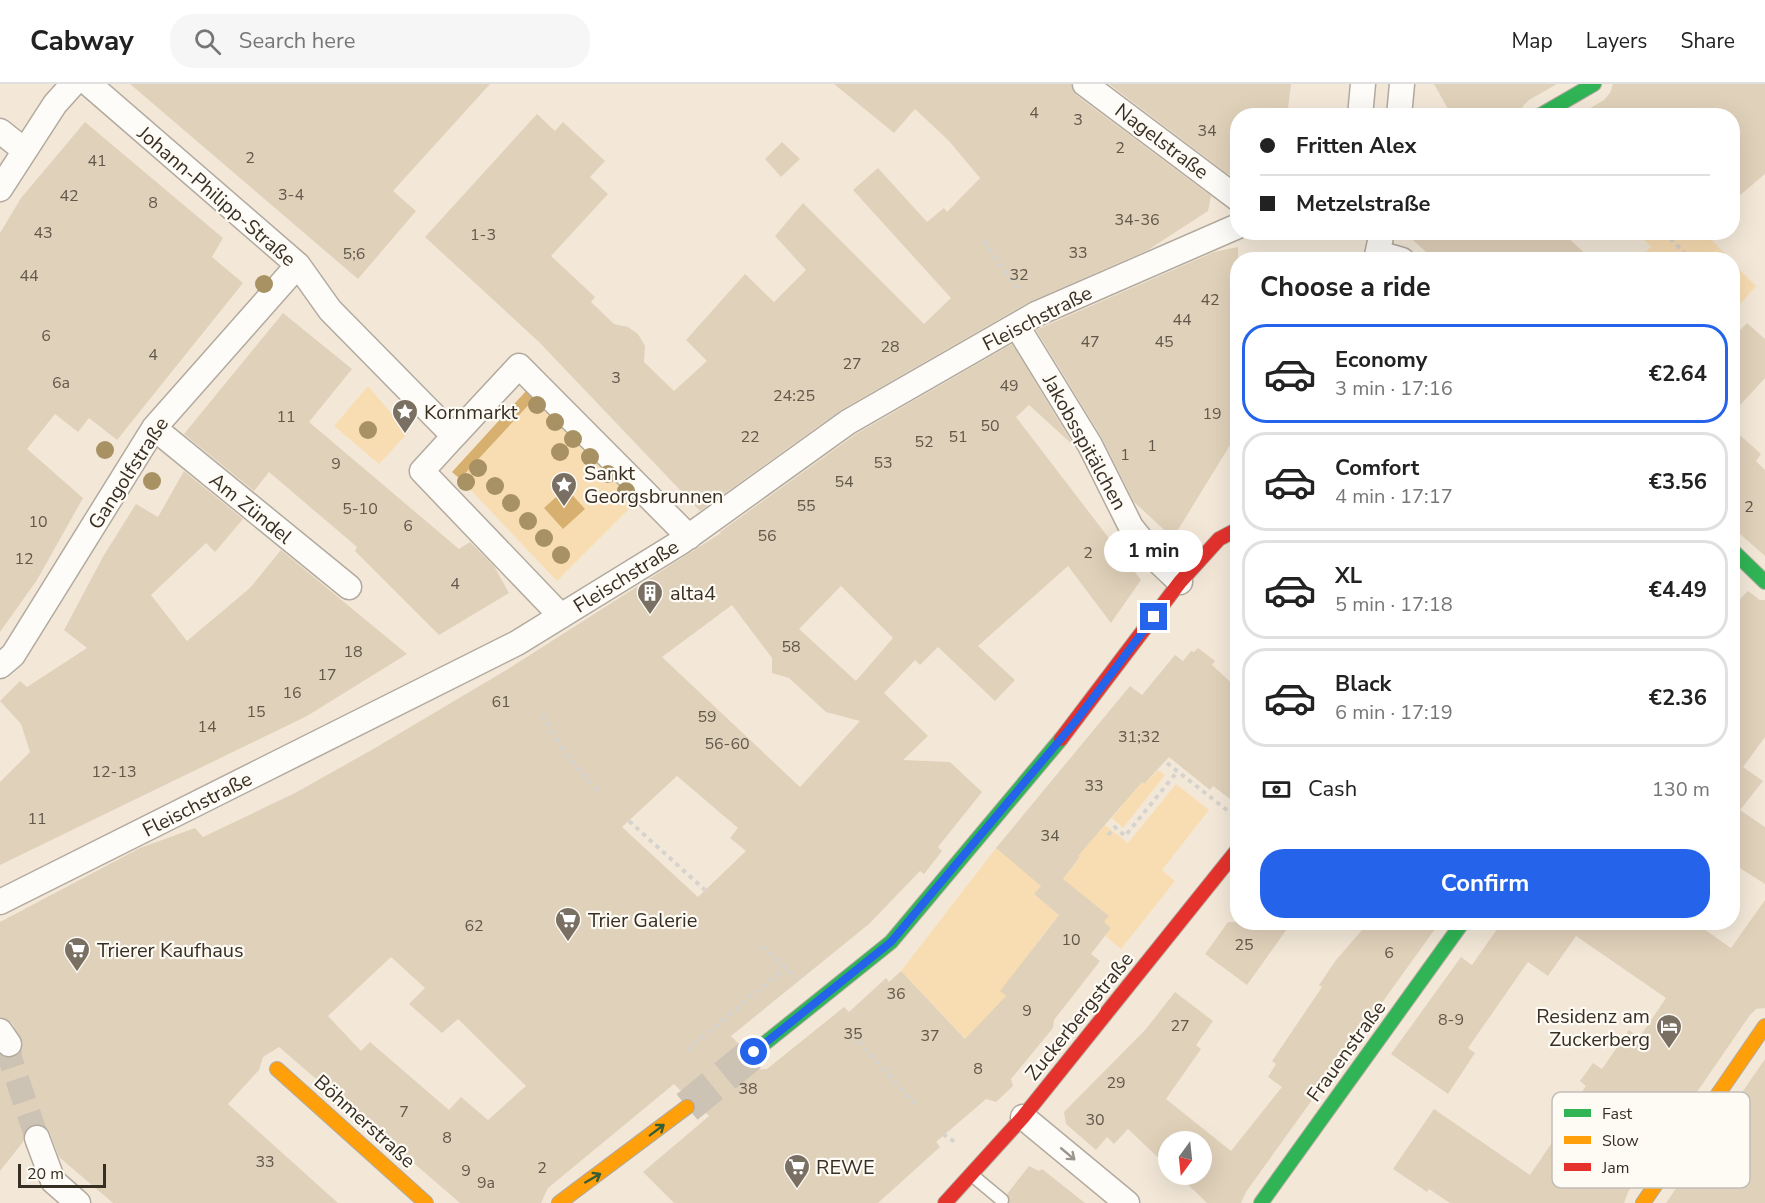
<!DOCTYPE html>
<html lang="en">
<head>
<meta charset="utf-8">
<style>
  body { margin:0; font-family:"Nunito Sans",sans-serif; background:#f6f6f6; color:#222; height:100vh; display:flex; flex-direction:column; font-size:22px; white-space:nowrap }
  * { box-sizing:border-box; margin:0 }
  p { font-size:20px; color:#767676 }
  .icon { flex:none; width:33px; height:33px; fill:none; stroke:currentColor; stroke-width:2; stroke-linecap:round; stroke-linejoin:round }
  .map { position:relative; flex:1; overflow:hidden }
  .side { position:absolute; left:1230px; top:168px; width:510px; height:678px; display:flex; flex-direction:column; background:#fff; border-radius:24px; box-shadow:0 6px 24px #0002 }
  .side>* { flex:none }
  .top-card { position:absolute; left:1230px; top:24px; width:510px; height:132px; border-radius:24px; box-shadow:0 6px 24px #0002; display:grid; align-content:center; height:132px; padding:0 30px; background:#fff }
  .needle { width:39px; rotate:195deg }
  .controls { position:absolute; left:1158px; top:1047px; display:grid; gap:12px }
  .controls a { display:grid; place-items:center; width:54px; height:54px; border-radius:50%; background:#fff; box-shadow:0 6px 24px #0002; font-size:30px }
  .scale { position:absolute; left:18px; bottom:15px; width:88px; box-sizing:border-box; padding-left:6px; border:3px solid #372f24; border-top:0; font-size:16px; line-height:21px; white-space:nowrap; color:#372f24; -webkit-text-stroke:4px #fefaf4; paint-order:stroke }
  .end { position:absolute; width:27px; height:27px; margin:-14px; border:8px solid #2563eb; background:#fff; box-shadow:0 0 0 3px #fff }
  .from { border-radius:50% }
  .bubble { position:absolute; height:42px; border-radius:21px; background:#fff; box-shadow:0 6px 24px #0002; font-size:20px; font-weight:700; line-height:42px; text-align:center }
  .top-card b { display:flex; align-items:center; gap:21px; height:57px; font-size:22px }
  .top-card b+b { border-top:2px solid #e0e0e0 }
  .top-card i { width:15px; height:15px; background:#222 }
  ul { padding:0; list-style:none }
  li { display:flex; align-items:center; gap:18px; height:99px; margin:0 12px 9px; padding:0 18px; border:3px solid #e0e0e0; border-radius:24px }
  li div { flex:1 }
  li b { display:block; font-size:22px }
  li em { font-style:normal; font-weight:700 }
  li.on { border-color:#2563eb }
  li>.icon { width:54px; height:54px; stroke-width:1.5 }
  h2 { padding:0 30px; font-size:27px; line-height:72px }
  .pay { display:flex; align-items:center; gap:15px; height:66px; padding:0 30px; font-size:22px }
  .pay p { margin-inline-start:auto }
  .button { display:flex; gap:12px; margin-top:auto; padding:12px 30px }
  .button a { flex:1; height:69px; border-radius:24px; background:#2563eb; color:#fff; font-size:24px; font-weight:700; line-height:69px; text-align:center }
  header { display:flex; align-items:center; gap:36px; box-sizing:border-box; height:84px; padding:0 30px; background:#fff; border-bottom:2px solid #e0e0e0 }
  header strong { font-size:28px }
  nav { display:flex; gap:33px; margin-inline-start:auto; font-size:21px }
  .search { width:420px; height:54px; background:#f6f6f6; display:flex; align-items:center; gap:15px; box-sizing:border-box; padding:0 21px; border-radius:24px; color:#767676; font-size:22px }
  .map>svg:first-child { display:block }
  .green { fill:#f8ddb3 }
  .water { fill:#d7b06f }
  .building { fill:#e0d1ba; fill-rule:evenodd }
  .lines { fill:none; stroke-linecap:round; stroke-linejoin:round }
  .street-tunnel { stroke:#cdc3b4; stroke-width:24; stroke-dasharray:24 12; stroke-linecap:butt }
  .secondary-tunnel { stroke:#cdc3b4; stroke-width:33; stroke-dasharray:33 16; stroke-linecap:butt }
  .lane-casing { stroke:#b2aa9e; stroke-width:15 }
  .street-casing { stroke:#b2aa9e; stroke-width:27 }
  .fast-casing { stroke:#b2aa9e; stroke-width:16 }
  .slow-casing { stroke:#b2aa9e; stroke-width:16 }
  .jam-casing { stroke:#b2aa9e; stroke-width:16 }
  .path { stroke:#d6d3ce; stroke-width:4; stroke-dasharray:4.5 4.5; stroke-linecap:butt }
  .lane { stroke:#fdfcf9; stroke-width:12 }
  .street { stroke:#fdfcf9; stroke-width:24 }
  .fast { stroke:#30b455; stroke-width:14 }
  .slow { stroke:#ff9f0a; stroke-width:14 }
  .jam { stroke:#e5322d; stroke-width:14 }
  .tree { fill:#a89163 }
  .oneway { stroke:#355e35 }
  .oneway2 { stroke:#9a968e }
  .route { stroke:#2563eb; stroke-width:8 }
  .labels { text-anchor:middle; stroke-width:4.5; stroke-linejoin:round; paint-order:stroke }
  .number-label { font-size:16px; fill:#61584a }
  .street-label { font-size:20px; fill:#372f24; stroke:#fefaf4 }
  .poi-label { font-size:20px; fill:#372f24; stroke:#fefaf4; text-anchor:start }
  .key { fill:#fefaf4; stroke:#c2bdb6; stroke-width:1.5 }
  .key-label { font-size:16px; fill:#372f24 }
</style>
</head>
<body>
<header>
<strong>Cabway</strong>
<div class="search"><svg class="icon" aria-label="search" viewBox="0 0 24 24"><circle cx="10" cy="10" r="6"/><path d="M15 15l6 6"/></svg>Search here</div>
<nav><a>Map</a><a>Layers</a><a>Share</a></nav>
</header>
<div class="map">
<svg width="1765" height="1119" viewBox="0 0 1765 1119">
  <rect width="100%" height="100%" fill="#f3e8d8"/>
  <path class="green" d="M1643,148L1705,149L1730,175H1637L1651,163L1640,151Z
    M1732,178L1756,202L1733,228H1732Z
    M368,302L408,349L379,380L334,342Z
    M534,315L638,416L557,497L460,395Z
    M1158,686L1165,691L1123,744L1112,734L1122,722L1117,718L1137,694L1144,700Z
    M1176,700L1209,726L1162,786L1175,797L1121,865L1105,852L1111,844L1104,838L1108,832L1059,800L1080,774L1070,765L1091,742L1099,748L1105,741L1128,759Z
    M996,764L1050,792L1034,810L1059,831L1038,857L1040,859L1007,913L988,931L975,965L901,887Z"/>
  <path class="water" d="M526,307L534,315L460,395L452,388Z
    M566,404L585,425L563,445L544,424Z"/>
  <path class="building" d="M130,0H490L393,107L416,127L358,195Z
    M834,0H1071L1076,11L1211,112L1208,127L1148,166L1029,218L841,326L700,427L539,258L425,153L537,30L555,47L563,38L605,77L590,93L608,110L551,172L595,213L591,218L614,240L628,243L638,250L645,262L644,278L674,307L707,277L686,256L745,190L774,218L806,186L775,152L803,119L924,240L951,214L853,106L878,84L927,138L944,124L947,128L980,94L949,57L915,25L894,49Z
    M1109,0H1291L1287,32H1238V83L1229,91Z
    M1434,0H1557L1529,16L1523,22L1520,32H1452Z
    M1613,0H1765V90L1732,118V32H1577L1604,16L1610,9Z
    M85,38L223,154L212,173L243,199L117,356L89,334L78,348L55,330L27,365L83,414L37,496L0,548V149L21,114Z
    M782,58L800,75L781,93L765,75Z
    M1404,148H1562L1592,176H1435Z
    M1238,163V348L1173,454L1134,418L1102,354L1036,246L1214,168Z
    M283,229L352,285L309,338L459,465L470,458L494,482L509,509L439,551L355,467L357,463L269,388L254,407L184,350Z
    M1747,239L1765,255V294L1732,330V254Z
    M1012,260L1074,362L1029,321L1016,333L1141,496L1111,539L1068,482L978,562L1015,596L995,617L938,563L920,581L915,576L884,609L928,652L903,676L950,678L982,708L938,763L942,767L924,790L920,787L869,840L731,952L738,959L735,970L739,979L748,986L767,985L844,923L849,928L886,894L889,898L901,887L965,955L1006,912L1000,907L1059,831L1034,810L1041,802L996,764L1130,602L1142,611L1175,571L1183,577L1191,567L1194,568L1198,564L1215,577L1212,581L1238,605V721L1213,702L1210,706L1169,673L1144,700L1142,698L1078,772L1080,773L1063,795L1109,832L1104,838L1111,844L1091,870L1100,877L1054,936L1053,944L1011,995L1013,1002L996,1018L986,1015L936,1058L940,1063L878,1119H674L643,1088L709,1032L705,1028V1020L702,1011L694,1006H680L674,1000L548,1104L541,1119H460L279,963L263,973L259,986L228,1020L338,1119H113L59,1073L50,1049L39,1040L26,1045L23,1058L0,1087V971L10,974L17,972L23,959L12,939L0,933V838L140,764L195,744L203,753L295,709L375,664L508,585L721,449L720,448L856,350ZM841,502L893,554L856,597L799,545ZM732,521L772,574V589L789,594L826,628L860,637L800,703L662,573ZM677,692L738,744L730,754L746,767L698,813L622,743ZM391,873L425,904L409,920L442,949L458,935L526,1002L488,1036L461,1013L449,1026L370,958L361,967L328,932Z
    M1732,344L1761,370L1756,377L1765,386V472L1732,443Z
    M184,387L243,435L215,468L206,459L151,511L187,557L250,504L281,466L407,570L307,632L0,781V698L30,668L21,640L0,617L20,597L27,603L87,564L64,546L104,471L136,420L158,433Z
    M1748,507L1760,516H1765V653L1743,683L1763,697L1740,726L1765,743V800L1732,779V523Z
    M1765,816V924L1756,925L1750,931L1628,1108L1624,1119H1450L1429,1105L1427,1108L1393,1085L1434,1025L1530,1091L1576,1023L1573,1021L1586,1002L1580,997L1593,979L1602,985L1629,946L1639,954L1666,914L1576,852L1548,892L1528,878L1468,964L1475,969L1448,1010L1391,970L1461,873L1472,881L1502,838H1694L1731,864Z
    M1228,838H1292L1247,901L1205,870Z
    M1369,838H1440L1246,1108L1241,1119H1207L1177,1090H1202V1058H1168V1083L1128,1045L1114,1060L1107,1053L1096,1066L1066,1040L1064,1028L1146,945L1175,908L1213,937L1196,961L1201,965L1166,1015L1231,1067L1282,1003L1268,993L1276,980L1272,977L1322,903L1319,901L1336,876Z
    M1765,975V1119H1666Z
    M1029,1082L1039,1087L1042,1085L1085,1119H1009L1007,1110Z"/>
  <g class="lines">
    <path class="street-tunnel" d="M9,960L10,974L37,1054"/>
    <path class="secondary-tunnel" d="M687,1023L754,968"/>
    <defs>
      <path id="lane" d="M973,1092L1002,1116"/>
      <path id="street" d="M89,0L298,181L330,226L454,352L422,387L561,532
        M1085,0L1238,115
        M1360,32L1363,0
        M1399,32L1402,0
        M0,47L24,66
        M0,105L55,20L73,0
        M1378,169L1402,176
        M1376,176L1382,148
        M1017,242L1090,361L1131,443L1161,480L1180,498
        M154,344L349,503
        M454,352L519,282L689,453
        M0,582L13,571L154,344L298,181
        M0,818L517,559L681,458L848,338L1036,230L1238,142
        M0,947L9,960
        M1023,1033L1127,1119
        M37,1054L53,1097L78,1119"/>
      <path id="fast" d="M1539,32L1594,0
        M1732,466L1765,498
        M754,968L891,858L1061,655
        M1261,1119L1463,838"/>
      <path id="slow" d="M277,985L426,1119
        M559,1119L687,1023
        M1643,1119L1765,942"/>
      <path id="jam" d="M1061,655L1180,498L1219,455L1238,445
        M945,1119L1023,1033L1238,765"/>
    </defs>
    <use href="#lane" class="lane-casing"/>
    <use href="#street" class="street-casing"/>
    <use href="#fast" class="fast-casing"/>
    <use href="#slow" class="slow-casing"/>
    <use href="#jam" class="jam-casing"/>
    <path class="path" d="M1664,148L1691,176
      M984,157L1020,208
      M542,631L567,672L599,708
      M1167,679L1237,734
      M629,737L705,806
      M1108,751L1115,743L1125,752L1177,688
      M762,862L796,894
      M858,957L916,1021
      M687,966L785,884
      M943,1050L955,1058"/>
    <use href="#lane" class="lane"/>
    <use href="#street" class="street"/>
    <use href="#fast" class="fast"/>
    <use href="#slow" class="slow"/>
    <use href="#jam" class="jam"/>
  </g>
  <g class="tree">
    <circle cx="264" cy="200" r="9"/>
    <circle cx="537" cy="321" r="9"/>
    <circle cx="555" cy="338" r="9"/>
    <circle cx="368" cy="346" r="9"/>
    <circle cx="573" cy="355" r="9"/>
    <circle cx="105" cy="366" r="9"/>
    <circle cx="560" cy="368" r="9"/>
    <circle cx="590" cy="373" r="9"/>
    <circle cx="478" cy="384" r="9"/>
    <circle cx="608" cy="390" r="9"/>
    <circle cx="152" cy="397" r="9"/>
    <circle cx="466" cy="398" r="9"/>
    <circle cx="495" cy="402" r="9"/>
    <circle cx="626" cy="407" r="9"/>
    <circle cx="511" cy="419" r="9"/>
    <circle cx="528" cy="437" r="9"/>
    <circle cx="544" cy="454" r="9"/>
    <circle cx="561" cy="471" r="9"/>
  </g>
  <defs><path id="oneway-shaft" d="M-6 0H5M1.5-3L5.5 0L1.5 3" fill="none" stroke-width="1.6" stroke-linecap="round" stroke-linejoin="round" transform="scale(1.5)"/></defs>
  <g class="oneway">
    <use href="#oneway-shaft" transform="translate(657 1046) rotate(-37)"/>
    <use href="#oneway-shaft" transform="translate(593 1094) rotate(-30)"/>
  </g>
  <use class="oneway2" href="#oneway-shaft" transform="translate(1068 1070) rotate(40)"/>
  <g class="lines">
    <path class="route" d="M754,968L891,858L1075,638L1154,533"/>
  </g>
  <defs>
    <symbol id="sight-pin" viewBox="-11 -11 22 30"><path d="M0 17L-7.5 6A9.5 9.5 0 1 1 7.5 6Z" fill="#797063" stroke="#fefaf4"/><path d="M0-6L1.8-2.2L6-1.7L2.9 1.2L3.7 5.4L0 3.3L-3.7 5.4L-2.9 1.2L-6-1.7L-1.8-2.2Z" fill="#fff"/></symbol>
    <symbol id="building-pin" viewBox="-11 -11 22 30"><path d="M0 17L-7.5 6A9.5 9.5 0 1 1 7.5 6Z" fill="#797063" stroke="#fefaf4"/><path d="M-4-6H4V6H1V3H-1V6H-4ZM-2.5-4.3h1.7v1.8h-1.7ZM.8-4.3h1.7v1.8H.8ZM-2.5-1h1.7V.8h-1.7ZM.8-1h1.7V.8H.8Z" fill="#fff"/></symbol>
    <symbol id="supermarket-pin" viewBox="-11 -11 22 30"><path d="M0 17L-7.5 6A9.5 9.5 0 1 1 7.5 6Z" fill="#797063" stroke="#fefaf4"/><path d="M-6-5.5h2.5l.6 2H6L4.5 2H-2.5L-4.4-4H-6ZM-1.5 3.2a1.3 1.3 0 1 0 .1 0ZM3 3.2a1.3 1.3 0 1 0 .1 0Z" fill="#fff"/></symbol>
    <symbol id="hotel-pin" viewBox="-11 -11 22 30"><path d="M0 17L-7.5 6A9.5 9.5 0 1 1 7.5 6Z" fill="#797063" stroke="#fefaf4"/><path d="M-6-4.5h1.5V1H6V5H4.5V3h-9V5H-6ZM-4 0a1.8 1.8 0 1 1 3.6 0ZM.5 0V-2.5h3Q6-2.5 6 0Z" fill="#fff"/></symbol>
  </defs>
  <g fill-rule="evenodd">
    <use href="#sight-pin" x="390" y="313" width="30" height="40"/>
    <use href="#sight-pin" x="549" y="386" width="30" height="40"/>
    <use href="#building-pin" x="635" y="494" width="30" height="40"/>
    <use href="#supermarket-pin" x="553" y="821" width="30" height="40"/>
    <use href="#supermarket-pin" x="62" y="851" width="30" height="40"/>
    <use href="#hotel-pin" x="1654" y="928" width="30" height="40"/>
    <use href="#supermarket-pin" x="782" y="1068" width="30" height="40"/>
  </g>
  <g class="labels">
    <g class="number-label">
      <text x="1034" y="34">4</text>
      <text x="1078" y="41">3</text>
      <text x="1207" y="52">34</text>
      <text x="1120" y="69">2</text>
      <text x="250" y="79">2</text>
      <text x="97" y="82">41</text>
      <text x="291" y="116">3-4</text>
      <text x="69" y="117">42</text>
      <text x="153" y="124">8</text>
      <text x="1137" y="141">34-36</text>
      <text x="43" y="154">43</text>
      <text x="483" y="156">1-3</text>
      <text x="1078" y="174">33</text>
      <text x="354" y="175">5;6</text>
      <text x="1019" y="196">32</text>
      <text x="29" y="197">44</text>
      <text x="1210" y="221">42</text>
      <text x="1182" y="241">44</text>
      <text x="46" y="257">6</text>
      <text x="1090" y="263">47</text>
      <text x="1164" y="263">45</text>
      <text x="890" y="268">28</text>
      <text x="153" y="276">4</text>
      <text x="852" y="285">27</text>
      <text x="616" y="299">3</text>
      <text x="61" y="304">6a</text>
      <text x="1009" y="307">49</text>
      <text x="794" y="317">24:25</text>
      <text x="1212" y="335">19</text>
      <text x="286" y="338">11</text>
      <text x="990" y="347">50</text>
      <text x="750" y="358">22</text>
      <text x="958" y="358">51</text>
      <text x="924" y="363">52</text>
      <text x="1152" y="367">1</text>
      <text x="1125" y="376">1</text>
      <text x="883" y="384">53</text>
      <text x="336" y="385">9</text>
      <text x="844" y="403">54</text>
      <text x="806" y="427">55</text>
      <text x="1749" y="428">2</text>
      <text x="360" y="430">5-10</text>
      <text x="38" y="443">10</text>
      <text x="408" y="447">6</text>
      <text x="767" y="457">56</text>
      <text x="1088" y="474">2</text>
      <text x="24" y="480">12</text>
      <text x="455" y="505">4</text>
      <text x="791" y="568">58</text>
      <text x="353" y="573">18</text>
      <text x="327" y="596">17</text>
      <text x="292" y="614">16</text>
      <text x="501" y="623">61</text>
      <text x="256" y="633">15</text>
      <text x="707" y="638">59</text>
      <text x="207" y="648">14</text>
      <text x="1139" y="658">31;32</text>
      <text x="727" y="665">56-60</text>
      <text x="114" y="693">12-13</text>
      <text x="1094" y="707">33</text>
      <text x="37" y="740">11</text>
      <text x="1050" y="757">34</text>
      <text x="474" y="847">62</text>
      <text x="1071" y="861">10</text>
      <text x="1244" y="866">25</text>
      <text x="1389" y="874">6</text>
      <text x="896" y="915">36</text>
      <text x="1027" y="932">9</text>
      <text x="1451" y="941">8-9</text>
      <text x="1180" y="947">27</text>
      <text x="853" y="955">35</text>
      <text x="930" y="957">37</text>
      <text x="978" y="990">8</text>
      <text x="1116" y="1004">29</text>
      <text x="748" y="1010">38</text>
      <text x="404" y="1033">7</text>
      <text x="1095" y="1041">30</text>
      <text x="447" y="1059">8</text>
      <text x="265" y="1083">33</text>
      <text x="542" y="1089">2</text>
      <text x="466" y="1092">9</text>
      <text x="486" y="1104">9a</text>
    </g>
    <g class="street-label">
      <text transform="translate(1162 57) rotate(37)" y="7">Nagelstraße</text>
      <text transform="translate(217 112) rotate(41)" y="7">Johann-Philipp-Straße</text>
      <text transform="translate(1037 234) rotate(-27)" y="7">Fleischstraße</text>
      <text transform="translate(1085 358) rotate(61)" y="7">Jakobsspitälchen</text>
      <text transform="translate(128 389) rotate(-57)" y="7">Gangolfstraße</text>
      <text transform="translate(251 424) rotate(39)" y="7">Am Zündel</text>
      <text transform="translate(626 492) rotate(-32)" y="7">Fleischstraße</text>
      <text transform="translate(197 720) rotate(-27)" y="7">Fleischstraße</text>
      <text transform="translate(1079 932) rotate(-51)" y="7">Zuckerbergstraße</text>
      <text transform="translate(1346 967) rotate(-54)" y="7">Frauenstraße</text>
      <text transform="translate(365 1037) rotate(42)" y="7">Böhmerstraße</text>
    </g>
    <g class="poi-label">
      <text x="424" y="335">Kornmarkt</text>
      <text x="584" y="396">Sankt<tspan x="584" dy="23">Georgsbrunnen</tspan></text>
      <text x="670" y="516">alta4</text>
      <text x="588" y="843">Trier Galerie</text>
      <text x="97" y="873">Trierer Kaufhaus</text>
      <text x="1650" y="939" text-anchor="end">Residenz am<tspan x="1650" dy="23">Zuckerberg</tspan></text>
      <text x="816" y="1090">REWE</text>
    </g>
  </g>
  <rect x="1552" y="1008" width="198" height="96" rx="9" class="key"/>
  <rect x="1564" y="1025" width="27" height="8" fill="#30b455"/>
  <rect x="1564" y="1052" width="27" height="8" fill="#ff9f0a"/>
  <rect x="1564" y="1079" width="27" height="8" fill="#e5322d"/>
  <g class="key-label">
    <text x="1602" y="1035">Fast</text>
    <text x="1602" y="1062">Slow</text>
    <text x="1602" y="1089">Jam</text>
  </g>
</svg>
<div class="controls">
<a><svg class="needle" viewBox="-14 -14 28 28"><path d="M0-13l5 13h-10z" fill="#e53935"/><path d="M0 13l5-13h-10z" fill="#767676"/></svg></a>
</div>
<div class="scale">20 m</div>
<i class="end from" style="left:754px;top:968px"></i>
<i class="end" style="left:1154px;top:533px"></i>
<div class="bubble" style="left:1104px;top:446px;width:99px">1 min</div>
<div class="top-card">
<b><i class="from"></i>Fritten Alex</b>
<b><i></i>Metzelstraße</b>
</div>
<section class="side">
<h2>Choose a ride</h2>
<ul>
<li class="on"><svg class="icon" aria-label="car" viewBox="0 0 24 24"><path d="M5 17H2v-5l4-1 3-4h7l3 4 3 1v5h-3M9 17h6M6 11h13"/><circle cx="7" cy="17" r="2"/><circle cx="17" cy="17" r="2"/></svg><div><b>Economy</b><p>3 min · 17:16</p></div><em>€2.64</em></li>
<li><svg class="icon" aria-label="car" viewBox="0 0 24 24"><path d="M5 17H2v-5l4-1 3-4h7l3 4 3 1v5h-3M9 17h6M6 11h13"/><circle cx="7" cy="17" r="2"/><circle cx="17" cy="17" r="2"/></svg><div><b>Comfort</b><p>4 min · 17:17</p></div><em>€3.56</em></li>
<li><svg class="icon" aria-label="car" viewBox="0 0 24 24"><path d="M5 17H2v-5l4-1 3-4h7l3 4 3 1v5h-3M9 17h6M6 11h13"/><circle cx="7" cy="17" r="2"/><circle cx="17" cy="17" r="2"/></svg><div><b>XL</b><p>5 min · 17:18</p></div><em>€4.49</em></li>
<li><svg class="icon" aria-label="car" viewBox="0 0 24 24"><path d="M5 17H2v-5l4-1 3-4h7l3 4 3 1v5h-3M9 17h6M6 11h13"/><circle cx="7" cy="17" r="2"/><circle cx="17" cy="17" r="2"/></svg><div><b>Black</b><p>6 min · 17:19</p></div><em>€2.36</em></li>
</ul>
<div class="pay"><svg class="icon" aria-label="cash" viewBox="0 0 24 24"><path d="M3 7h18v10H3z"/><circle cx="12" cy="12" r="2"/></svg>Cash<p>130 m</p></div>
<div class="button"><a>Confirm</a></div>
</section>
</div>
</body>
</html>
